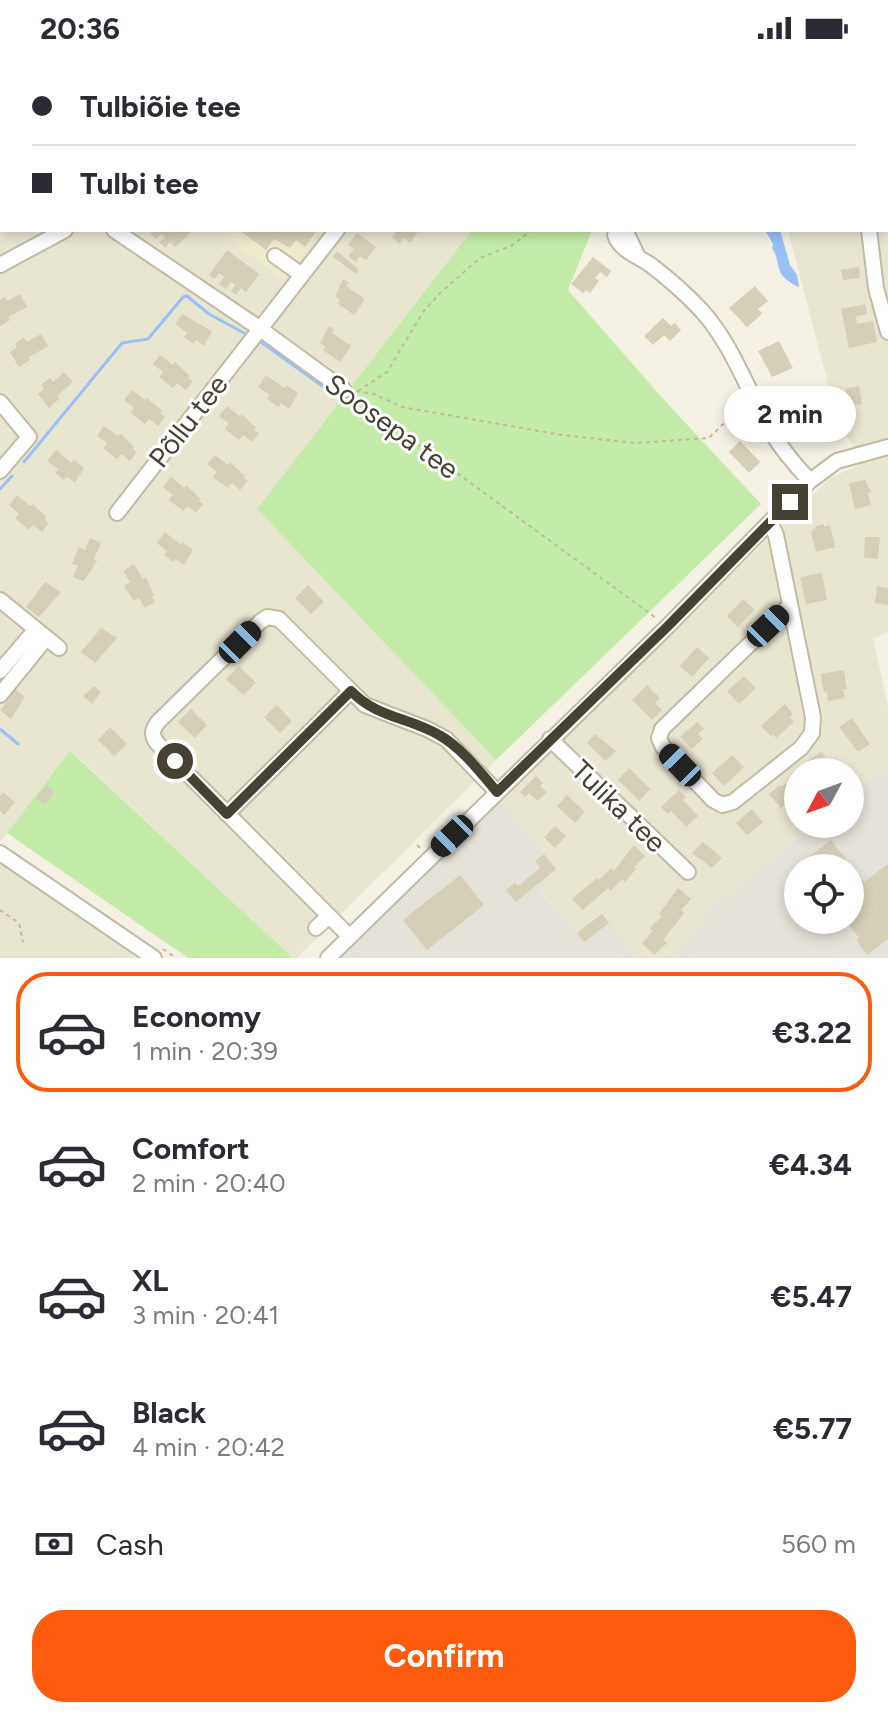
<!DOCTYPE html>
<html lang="en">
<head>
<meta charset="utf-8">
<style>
  body { margin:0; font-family:Figtree,sans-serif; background:#f2f2f3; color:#2b2b33; height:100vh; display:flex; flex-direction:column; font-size:30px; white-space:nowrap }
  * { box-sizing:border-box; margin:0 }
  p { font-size:26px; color:#7c7c81 }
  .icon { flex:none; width:44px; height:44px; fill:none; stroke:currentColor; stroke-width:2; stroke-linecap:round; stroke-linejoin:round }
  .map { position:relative; height:902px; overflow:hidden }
  .panel { display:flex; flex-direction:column; background:#fff; flex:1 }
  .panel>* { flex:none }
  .banner { position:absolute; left:0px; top:0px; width:888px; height:176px; box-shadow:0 4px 12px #0003; display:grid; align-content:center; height:176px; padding:0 32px; background:#fff }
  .needle { width:52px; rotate:229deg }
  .fabs { position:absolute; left:784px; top:702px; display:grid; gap:16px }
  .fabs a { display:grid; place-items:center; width:80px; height:80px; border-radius:50%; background:#fff; box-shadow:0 4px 12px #0003; font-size:40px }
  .end { position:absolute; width:36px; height:36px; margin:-18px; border:10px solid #464233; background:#fff; box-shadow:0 0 0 4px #fff }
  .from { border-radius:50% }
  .bubble { position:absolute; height:56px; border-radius:28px; background:#fff; box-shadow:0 4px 12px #0003; font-size:26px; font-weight:700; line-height:56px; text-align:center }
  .car { position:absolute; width:24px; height:48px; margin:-24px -12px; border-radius:10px; box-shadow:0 0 6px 2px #0007; background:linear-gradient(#222 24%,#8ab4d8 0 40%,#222 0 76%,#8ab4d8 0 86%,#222 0) }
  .banner b { display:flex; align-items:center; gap:28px; height:76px; font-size:30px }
  .banner b+b { border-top:2px solid #e1e1e2 }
  .banner i { width:20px; height:20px; background:#2b2b33 }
  ul { padding:14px 0 0; list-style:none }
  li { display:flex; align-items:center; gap:24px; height:120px; margin:0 16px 12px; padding:0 16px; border:4px solid transparent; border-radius:32px }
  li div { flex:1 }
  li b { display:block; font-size:30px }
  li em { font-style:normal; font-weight:700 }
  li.on { border-color:#ff5b0f }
  li>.icon { width:72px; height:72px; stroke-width:1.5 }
  .pay { display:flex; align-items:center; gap:20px; height:88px; padding:0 32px; font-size:30px }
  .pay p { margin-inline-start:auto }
  .cta { display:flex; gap:16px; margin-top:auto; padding:16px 32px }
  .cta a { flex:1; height:92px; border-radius:32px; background:#ff5b0f; color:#fff; font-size:32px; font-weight:700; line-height:92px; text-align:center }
  .status { display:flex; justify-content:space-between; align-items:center; height:56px; padding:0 40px; background:#fff; direction:ltr }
  .status svg { height:22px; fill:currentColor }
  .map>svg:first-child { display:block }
  .residential { fill:#e8e5d1 }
  .industrial { fill:#e5e2d9; fill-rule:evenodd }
  .education { fill:#eeeacc }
  .green { fill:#c2eca8 }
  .water { fill:#99c1f7 }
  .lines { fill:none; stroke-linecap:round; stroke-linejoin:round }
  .stream { stroke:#99c1f7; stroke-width:3 }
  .building { fill:#d6cfb8 }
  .minor-casing { stroke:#c0bba5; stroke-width:18 }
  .path { stroke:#c3ba95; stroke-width:2; stroke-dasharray:4 4; stroke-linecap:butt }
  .minor { stroke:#fff; stroke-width:14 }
  .route { stroke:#464233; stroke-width:10 }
  .labels { text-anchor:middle; stroke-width:6; stroke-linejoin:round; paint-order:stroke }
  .street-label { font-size:28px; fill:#464233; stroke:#fff }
</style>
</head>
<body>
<div class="status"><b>20:36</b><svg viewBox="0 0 49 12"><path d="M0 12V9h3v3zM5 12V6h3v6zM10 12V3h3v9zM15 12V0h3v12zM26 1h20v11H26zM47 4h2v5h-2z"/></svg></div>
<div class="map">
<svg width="888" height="902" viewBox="0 0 888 902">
  <rect width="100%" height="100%" fill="#f4f1e4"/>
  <path class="residential" d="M0,0L214,2H2V174H472L257,453L496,704L297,902H293L71,695L0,786Z
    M761,0H888V576L873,583L888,650V719L883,714L850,740V716H798V768H816L716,848L672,902H637L602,857L574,878L540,834L559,814L498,741L551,695L830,422L863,407L838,366L788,174H886V2Z
    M0,800L148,902H0Z"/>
  <path class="industrial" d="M884,713L888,719V902H672L716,848L816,768H850V740ZM798,812H850V864H798Z
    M498,741L559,814L540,835L574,877L602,857L637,902H339Z"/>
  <path class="education" d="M216,174H321L284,224Z"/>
  <path class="green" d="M212,0H761V2H214Z
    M472,174H592L568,234L665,345L761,448L496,704L257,453Z
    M70,695L293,902H188L7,777Z"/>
  <path class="water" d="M765,174H780L790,209L797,219L799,231C771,218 783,209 772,192L773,188Z"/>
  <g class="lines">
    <path class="stream" d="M215,0L216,2
      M761,0V2
      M261,286L335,339
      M24,406L122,287L148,283L183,241L187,240L209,258L244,277
      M0,433L12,420
      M0,673L18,688"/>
  </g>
  <path class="building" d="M153,174H190L191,176L175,191L170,186L165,192L159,186L165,181L162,178L156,183L150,177Z
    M239,174H317L305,191L296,184L290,192L274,183L266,194Z
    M397,174H419L410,187L404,182L400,188L392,182Z
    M357,177L376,191L366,204L360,200L356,206L348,200L354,193L348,189Z
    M227,194L259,218L246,236L241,232L236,239L231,235L235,229L231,226L226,233L219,228L224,221L219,217L215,223L209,219Z
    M337,195L359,214L356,218L333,201Z
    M593,201L611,215L607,221L600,216L595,222L599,225L590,237L586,234L583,237L571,228Z
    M859,211L860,222L843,224L841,214Z
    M343,223L349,227L346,230L365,243L354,259L337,247L340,244L335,240Z
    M755,230L768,245L758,253L762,257L760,260L747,271L729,252Z
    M20,238L27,251L8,261L10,264L0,270V244L5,241L7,245Z
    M865,248L867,258L856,260L857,268L873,265L877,286L849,292L841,253Z
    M182,258L212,275L204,290L196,284L194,288L184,281L187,277L175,268Z
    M663,262L671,270L675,267L681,274L670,285L664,279L653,289L644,280Z
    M329,270L334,274L332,277L351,290L340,306L323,294L326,291L320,287Z
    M41,278L48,290L29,301L30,304L19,311L10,296L17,292L15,287L24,282L27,286Z
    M779,285L793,312L772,321L758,295Z
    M160,299L173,309L175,306L190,320L188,322L193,325L186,334L177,327L173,332L159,321L163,316L153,308Z
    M64,316L73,326L57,340L59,343L49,352L38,338L44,333L41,329L50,322L53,326Z
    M266,319L284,332L286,329L298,337L289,353L281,347L278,351L267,343L270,339L258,331Z
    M859,330L862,348L848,350L845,333Z
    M132,334L145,344L147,342L162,355L160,357L165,361L158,370L149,363L145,368L131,357L134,352L124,344Z
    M800,334L804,343L797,346L802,357L788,363L780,342Z
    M227,350L240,361L242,358L256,372L254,374L259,377L252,386L243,379L239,384L225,373L229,368L219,360Z
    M104,370L118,380L120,377L134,391L133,393L137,396L130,405L121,398L117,403L103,392L107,387L97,380Z
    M740,385L760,406L749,417L729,396Z
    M56,394L71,407L74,404L84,412L75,427L67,421L64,424L55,417L58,413L47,405Z
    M215,399L228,409L230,406L245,420L243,422L248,425L240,434L232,427L228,432L213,421L217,416L207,408Z
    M171,421L184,432L186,429L201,443L199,445L203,448L196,457L188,450L183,455L169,444L173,439L163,431Z
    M865,424L871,436L868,437L871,449L855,453L849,427Z
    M17,439L30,450L33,448L46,461L45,464L49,467L42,476L33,469L29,474L15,462L19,458L9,449Z
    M824,468V471L830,469L835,491L816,496L811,477L816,470Z
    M165,476L181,489L183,486L193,494L184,509L176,503L173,506L164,499L167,495L157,487Z
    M865,481H880L878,503L864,502Z
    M90,482L101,487L94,503L97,504L95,509L83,525L73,521L78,510L72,508L79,491L85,494Z
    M134,508L143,523L146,521L154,540L152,541L155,546L145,552L139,542L134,545L124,530L130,526L123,515Z
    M822,517L827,544L806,548L800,521Z
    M45,526L61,536L39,561L26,551Z
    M308,529L324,546L311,558L295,542Z
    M877,530L888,532V549L875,547Z
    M743,543L755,554L738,571L727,560Z
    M101,572L117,582L95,607L81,596Z
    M697,591L709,602L692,621L680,610Z
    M239,610L256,627L243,639L226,623Z
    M844,614L847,633H843L845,642L828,645L827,636L824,637L821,618Z
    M744,620L756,632L739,648L727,635Z
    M647,629L660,642L655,647L662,654L652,664L632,644Z
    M94,630L101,636L92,648L83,640Z
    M12,631L25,641L11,663L0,654L10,642L6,639Z
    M785,648L793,658L790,661L794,666L776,682L773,678L771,680L761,670Z
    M277,649L292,665L280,677L264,661Z
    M191,653L207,669L195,682L178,666Z
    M852,662L870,688L858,696L839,671Z
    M697,666L704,673L698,678L703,683L692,693L680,681Z
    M110,671L127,688L114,700L98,684Z
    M595,678L616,695L605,705L587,687Z
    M821,696L833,710L825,716H805L800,711Z
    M732,699L744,711L724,730L712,717Z
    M629,712L650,733L639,745L618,724Z
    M536,720L543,727L540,730L547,736L538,745L529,737L525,741L520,736Z
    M786,727L798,742L789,750L786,748L781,752L769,738L780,729L782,731Z
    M47,729L55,736L45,749L36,742Z
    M679,734L686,741L683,744L698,760L686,771L671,755L668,758L661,751Z
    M3,736L15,746L4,759L0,755V740Z
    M567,739L585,756L575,767L557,750Z
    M752,753L763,766L747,779L736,767Z
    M555,770L566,780L555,792L544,781Z
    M831,784L864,826L888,808V883L867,899L856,884L859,882L845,864H850V812H816L808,802Z
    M703,786L722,802L712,812L692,797Z
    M634,789L645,800L634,811L636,813L625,826L622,823L611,835L608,832L583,854L572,843L597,822L599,824L611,812L614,815Z
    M544,798L556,813L516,846L506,834L515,827L518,830L540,812L535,805Z
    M460,819L484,849L427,894L403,864Z
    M678,832L691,843L681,854L684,857L663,884L667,887L654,899L642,887L653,875L650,872L662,860L659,858Z
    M602,858L609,867L584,886L577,877Z"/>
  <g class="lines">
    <defs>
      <path id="minor" d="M6,0L7,2
        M843,0L844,2
        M17,2L21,0
        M886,93L888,92
        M114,174L259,272L344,334
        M869,174L876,232L888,276
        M275,200L302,219
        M638,201L626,176H617L615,179C620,195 639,200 652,210C669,223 687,239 702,255C734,291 748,337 772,377C783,395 796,410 810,425
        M0,209L65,174
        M0,346L29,381L0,415
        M117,457L337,174
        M770,466L776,479L813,661L812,677L801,692L733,746L722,749L713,744L663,691L659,682L662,673L790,549
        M0,544L59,592
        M0,615L36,573
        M0,639L46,582
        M550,683L688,816
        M227,758L351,635
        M0,797L154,902
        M316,872L329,860
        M349,880L157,687C151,679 152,674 158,666L260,566L267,561L279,563L365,649L427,673L446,683L497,736
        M328,902L668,570L810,425L837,405L888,391"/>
    </defs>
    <use href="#minor" class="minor-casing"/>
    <path class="path" d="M445,0L446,2
      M671,0L676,2
      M320,2V0
      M379,2L380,0
      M501,2L509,0
      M356,335L374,338L402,351L562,379L635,387L709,382L722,369L747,356
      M358,335L387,316L423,256L440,237L480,202L511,190L532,174
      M354,342L656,562
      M417,789L422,794
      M0,854L19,867L23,886
      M163,893L176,902"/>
    <use href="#minor" class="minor"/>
  </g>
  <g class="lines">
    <path class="route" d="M175,705L227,758L351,635C377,662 408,661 439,679C461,691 481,717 497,736L668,570L790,446"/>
  </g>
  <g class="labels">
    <g class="street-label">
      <text transform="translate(188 365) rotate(-52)" y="10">Põllu tee</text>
      <text transform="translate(392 370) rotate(36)" y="10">Soosepa tee</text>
      <text transform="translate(619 750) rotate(44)" y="10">Tulika tee</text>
    </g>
  </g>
</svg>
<div class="fabs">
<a><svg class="needle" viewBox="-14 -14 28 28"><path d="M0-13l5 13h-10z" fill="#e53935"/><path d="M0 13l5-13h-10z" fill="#7c7c81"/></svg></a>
<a><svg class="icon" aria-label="locate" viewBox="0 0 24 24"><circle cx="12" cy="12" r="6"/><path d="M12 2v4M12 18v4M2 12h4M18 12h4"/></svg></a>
</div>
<i class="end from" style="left:175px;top:705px"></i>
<i class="end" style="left:790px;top:446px"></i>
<div class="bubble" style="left:724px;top:330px;width:132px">2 min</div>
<i class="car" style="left:768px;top:570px;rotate:46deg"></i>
<i class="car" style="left:240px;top:586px;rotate:45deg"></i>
<i class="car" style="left:680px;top:709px;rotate:316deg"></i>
<i class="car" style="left:452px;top:780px;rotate:226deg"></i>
<div class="banner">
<b><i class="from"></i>Tulbiõie tee</b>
<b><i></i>Tulbi tee</b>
</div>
</div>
<section class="panel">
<ul>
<li class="on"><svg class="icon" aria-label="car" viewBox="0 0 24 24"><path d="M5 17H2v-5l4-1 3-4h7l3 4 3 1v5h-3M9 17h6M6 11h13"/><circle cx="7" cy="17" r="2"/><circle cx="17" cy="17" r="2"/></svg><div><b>Economy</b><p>1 min · 20:39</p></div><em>€3.22</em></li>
<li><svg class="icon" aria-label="car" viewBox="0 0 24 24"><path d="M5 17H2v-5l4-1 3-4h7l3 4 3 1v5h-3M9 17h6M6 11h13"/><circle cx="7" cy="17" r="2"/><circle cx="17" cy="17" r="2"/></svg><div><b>Comfort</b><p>2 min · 20:40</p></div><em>€4.34</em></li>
<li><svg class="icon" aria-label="car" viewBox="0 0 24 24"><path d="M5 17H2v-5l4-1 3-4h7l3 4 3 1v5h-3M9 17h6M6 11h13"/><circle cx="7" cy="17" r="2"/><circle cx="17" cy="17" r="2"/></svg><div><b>XL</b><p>3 min · 20:41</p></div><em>€5.47</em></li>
<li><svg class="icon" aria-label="car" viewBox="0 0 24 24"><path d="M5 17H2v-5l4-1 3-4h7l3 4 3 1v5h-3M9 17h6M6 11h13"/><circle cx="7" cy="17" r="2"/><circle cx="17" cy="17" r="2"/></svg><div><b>Black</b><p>4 min · 20:42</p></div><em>€5.77</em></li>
</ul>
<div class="pay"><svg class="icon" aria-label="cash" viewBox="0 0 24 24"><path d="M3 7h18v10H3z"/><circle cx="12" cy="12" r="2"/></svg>Cash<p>560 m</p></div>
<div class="cta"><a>Confirm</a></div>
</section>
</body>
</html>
